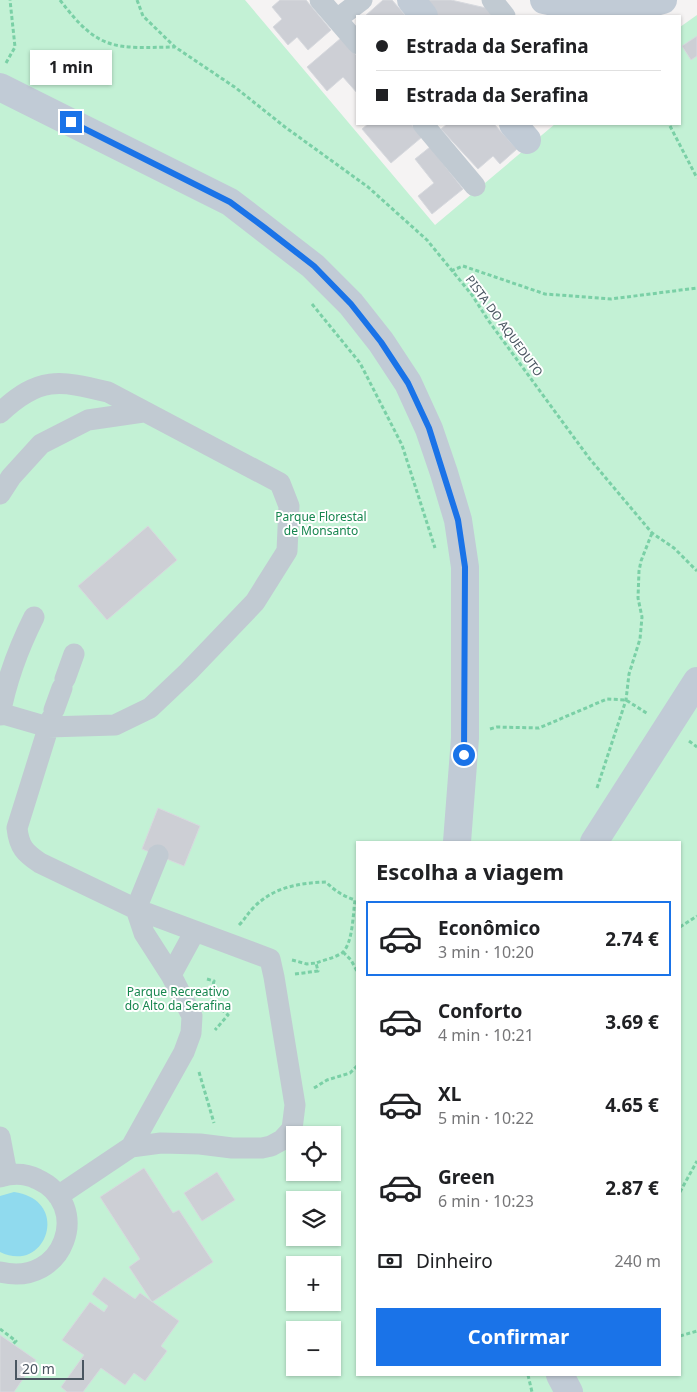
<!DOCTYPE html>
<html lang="pt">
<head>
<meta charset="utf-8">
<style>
  body { margin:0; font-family:"Noto Sans",sans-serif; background:#f6f6f6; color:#202124; height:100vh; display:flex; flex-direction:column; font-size:19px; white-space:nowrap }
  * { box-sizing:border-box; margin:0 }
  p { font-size:16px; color:#757577 }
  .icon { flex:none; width:28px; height:28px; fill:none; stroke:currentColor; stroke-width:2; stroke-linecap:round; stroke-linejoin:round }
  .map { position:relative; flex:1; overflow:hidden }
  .details { position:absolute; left:356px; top:841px; width:325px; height:535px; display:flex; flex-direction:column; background:#fff; border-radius:0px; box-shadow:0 1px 4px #0004 }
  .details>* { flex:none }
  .banner { position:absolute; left:356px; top:15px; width:325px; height:110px; border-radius:0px; box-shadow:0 1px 4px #0004; display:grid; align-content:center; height:110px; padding:0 20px; background:#fff }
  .controls { position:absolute; left:286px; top:1126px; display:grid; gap:10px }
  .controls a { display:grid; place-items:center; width:55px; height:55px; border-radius:0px; background:#fff; box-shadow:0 1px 4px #0004; font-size:25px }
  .scale { position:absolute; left:15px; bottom:12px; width:69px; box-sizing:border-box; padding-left:5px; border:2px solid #4a5661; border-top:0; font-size:14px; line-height:18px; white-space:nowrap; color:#4a5661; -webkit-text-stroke:4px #fff; paint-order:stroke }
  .end { position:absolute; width:22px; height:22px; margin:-11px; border:6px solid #1a73e8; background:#fff; box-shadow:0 0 0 2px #fff }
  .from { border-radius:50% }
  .bubble { position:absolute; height:35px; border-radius:0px; background:#fff; box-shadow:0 1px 4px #0004; font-size:16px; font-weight:700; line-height:35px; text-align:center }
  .banner b { display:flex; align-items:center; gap:18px; height:48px; font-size:19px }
  .banner b+b { border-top:1px solid #e0e0e0 }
  .banner i { width:12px; height:12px; background:#202124 }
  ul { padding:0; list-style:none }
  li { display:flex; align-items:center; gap:15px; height:75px; margin:0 10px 8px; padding:0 10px; border:2px solid transparent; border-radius:0px }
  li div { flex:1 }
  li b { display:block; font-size:19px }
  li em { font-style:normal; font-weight:700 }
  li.current { border-color:#1a73e8 }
  li>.icon { width:45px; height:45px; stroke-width:1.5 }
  h2 { padding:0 20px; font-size:22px; line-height:60px }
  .pay { display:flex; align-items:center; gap:12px; height:55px; padding:0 20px; font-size:19px }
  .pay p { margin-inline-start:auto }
  .primary-button { display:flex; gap:10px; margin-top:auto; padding:10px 20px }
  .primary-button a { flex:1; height:58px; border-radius:0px; background:#1a73e8; color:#fff; font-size:20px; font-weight:700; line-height:58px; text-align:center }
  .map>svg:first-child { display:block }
  .green { fill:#c3f1d5; fill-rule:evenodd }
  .water { fill:#90daee }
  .building { fill:#cdcfd5; stroke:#d7d9de }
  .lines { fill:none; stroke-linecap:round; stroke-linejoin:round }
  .path { stroke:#7ad0a6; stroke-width:3; stroke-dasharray:4 2.5; stroke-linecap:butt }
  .street { stroke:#c1cad2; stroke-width:21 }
  .secondary { stroke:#c1cbd6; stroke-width:28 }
  .route { stroke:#1a73e8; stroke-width:6 }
  .labels { text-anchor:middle; stroke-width:4; stroke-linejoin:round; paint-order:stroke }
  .street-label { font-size:12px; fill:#4a5661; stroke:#fff }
  .park-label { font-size:12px; fill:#17864f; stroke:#fff }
</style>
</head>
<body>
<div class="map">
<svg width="697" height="1392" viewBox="0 0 697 1392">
  <rect width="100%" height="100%" fill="#f5f3f3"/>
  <path class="green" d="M0,0H245L435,225L555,124H680V27L697,15V1392H0ZM358,842H680V1375H358ZM295,1135H332V1172H295ZM295,1200H332V1238H295ZM295,1265H332V1302H295ZM295,1330H332V1368H295Z"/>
  <path class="water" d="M14,1192C72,1200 46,1275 0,1252V1196Z"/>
  <path class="building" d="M280,0H306L331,30L308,50L297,37L288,45L273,27L282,19L272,7Z
    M383,0H392L406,16H365Z
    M428,0H451L486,8L493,16H431Z
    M697,36V56L691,60L682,46Z
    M341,38L358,57V94L343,77L327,91L307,67Z
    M368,124H411L422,137L391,163L362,129Z
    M447,124H494L517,149L500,164L493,156L478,169L441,129Z
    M430,147L463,189L432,214L418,196L434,183L415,159Z
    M148,526L177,560L107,620L78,586Z
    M158,808L200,826L184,866L142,849Z
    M144,1168L173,1213L179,1210L213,1262L152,1302L129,1267L140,1259L100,1197Z
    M217,1172L235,1200L202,1221L184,1193Z
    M104,1277L135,1299L140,1293L179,1321L161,1346L167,1351L145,1381L134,1373L125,1385L101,1368L83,1392H67L61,1387L84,1355L62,1340L90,1302L104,1312L108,1306L92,1294Z
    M0,1335L36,1360L14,1392H0Z"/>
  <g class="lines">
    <path class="path" d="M60,0C99,52 115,48 175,47
      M137,0L143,16L175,47L236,88L285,127L368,187L427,240L472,295L488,320L589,458L652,533L674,548L697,571
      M6,63L15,47L10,0
      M670,126L697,178
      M451,271L463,266L545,294L611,299L697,288
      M312,304L360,363L402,445L435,548
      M490,729L497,727L539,728L607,699L626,700L648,714
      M689,741L697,747
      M597,788L626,700L629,674L640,639L642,617L638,598L639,571L641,561L652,533
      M239,925C245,919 248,913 254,907C274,887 299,883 326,882C335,891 343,896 355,900C353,913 353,944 342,953C334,958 324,960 316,963L318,971L295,974
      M680,927L697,916
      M343,952L351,960L358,973
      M292,960L307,964L316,963
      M207,979L214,981L211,993L221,1009L228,1015L215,1030
      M199,1072L214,1123
      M314,1088L327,1080L350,1073L358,1065
      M680,1192L697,1161
      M0,1329L16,1341L13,1344
      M680,1336L697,1331
      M528,1375L532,1392"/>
    <path class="street" d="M320,0L358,44
      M492,0L505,16
      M337,19L362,0
      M423,124L475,186
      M0,413C39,376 59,380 108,392L280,483L289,506L287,551L255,602L188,672L150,708L115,725L48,727L0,713
      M0,494L11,477L41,444L88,420L143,412
      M65,679L74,654
      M54,710L62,688
      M0,715C6,682 19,647 34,617
      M51,719L17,828C19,847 25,853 40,863L136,909L270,959L274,977L295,1105L292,1129L282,1140L271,1146L262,1148H232L200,1144L161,1143L131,1147L58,1196
      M171,975L195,931
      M0,1137L7,1174
      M131,1147L184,1052L191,1033L192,1016L171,975L144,933L136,909L158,855
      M0,1177C13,1173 25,1173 37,1179C93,1204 65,1288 0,1272"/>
    <path class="secondary" d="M411,0L424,16
      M544,0L578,7L629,9L663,0
      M0,87L230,202L313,266L351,304L381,342L408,383L429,429L444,473L458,520L465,567V738L457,842
      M513,124L527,140
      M594,842L697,681
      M560,1375L569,1392"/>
  </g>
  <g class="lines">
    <path class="route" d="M71,122L230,202L265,228L314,266L351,304L381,342L408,383L429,428L458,520L465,567L464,755"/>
  </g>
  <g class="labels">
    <g class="street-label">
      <text transform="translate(504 326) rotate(54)" y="4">PISTA DO AQUEDUTO</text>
    </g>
    <g class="park-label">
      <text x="321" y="521">Parque Florestal<tspan x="321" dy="14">de Monsanto</tspan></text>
      <text x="178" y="996">Parque Recreativo<tspan x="178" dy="14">do Alto da Serafina</tspan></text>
    </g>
  </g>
</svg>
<div class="controls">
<a><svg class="icon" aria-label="locate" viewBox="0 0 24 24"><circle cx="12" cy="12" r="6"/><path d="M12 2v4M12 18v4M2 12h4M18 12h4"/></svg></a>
<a><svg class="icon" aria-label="layers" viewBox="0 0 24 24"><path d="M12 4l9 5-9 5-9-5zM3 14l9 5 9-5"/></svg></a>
<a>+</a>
<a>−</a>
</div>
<div class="scale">20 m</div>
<i class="end from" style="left:464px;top:755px"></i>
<i class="end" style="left:71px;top:122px"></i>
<div class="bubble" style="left:30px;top:50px;width:82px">1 min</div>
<div class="banner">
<b><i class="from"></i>Estrada da Serafina</b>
<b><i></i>Estrada da Serafina</b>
</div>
<section class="details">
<h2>Escolha a viagem</h2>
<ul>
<li class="current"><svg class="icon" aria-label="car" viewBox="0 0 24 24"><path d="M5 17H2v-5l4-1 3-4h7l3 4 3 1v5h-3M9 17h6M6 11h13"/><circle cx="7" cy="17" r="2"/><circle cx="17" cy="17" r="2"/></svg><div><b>Econômico</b><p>3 min · 10:20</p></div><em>2.74 €</em></li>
<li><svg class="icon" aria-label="car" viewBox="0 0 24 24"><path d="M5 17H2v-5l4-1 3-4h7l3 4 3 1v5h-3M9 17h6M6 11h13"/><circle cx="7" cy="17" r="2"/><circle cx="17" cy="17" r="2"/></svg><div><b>Conforto</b><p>4 min · 10:21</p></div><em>3.69 €</em></li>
<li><svg class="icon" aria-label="car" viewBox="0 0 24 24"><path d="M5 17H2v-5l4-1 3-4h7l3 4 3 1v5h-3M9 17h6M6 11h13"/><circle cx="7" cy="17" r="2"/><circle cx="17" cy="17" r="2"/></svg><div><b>XL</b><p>5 min · 10:22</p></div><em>4.65 €</em></li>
<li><svg class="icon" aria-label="car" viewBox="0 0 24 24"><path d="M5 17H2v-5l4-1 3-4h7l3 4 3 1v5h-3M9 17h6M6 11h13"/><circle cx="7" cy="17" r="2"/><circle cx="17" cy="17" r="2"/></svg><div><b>Green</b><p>6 min · 10:23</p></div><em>2.87 €</em></li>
</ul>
<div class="pay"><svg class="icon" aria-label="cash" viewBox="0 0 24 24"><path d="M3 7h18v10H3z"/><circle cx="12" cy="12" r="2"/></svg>Dinheiro<p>240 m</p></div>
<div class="primary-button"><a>Confirmar</a></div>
</section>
</div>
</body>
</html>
